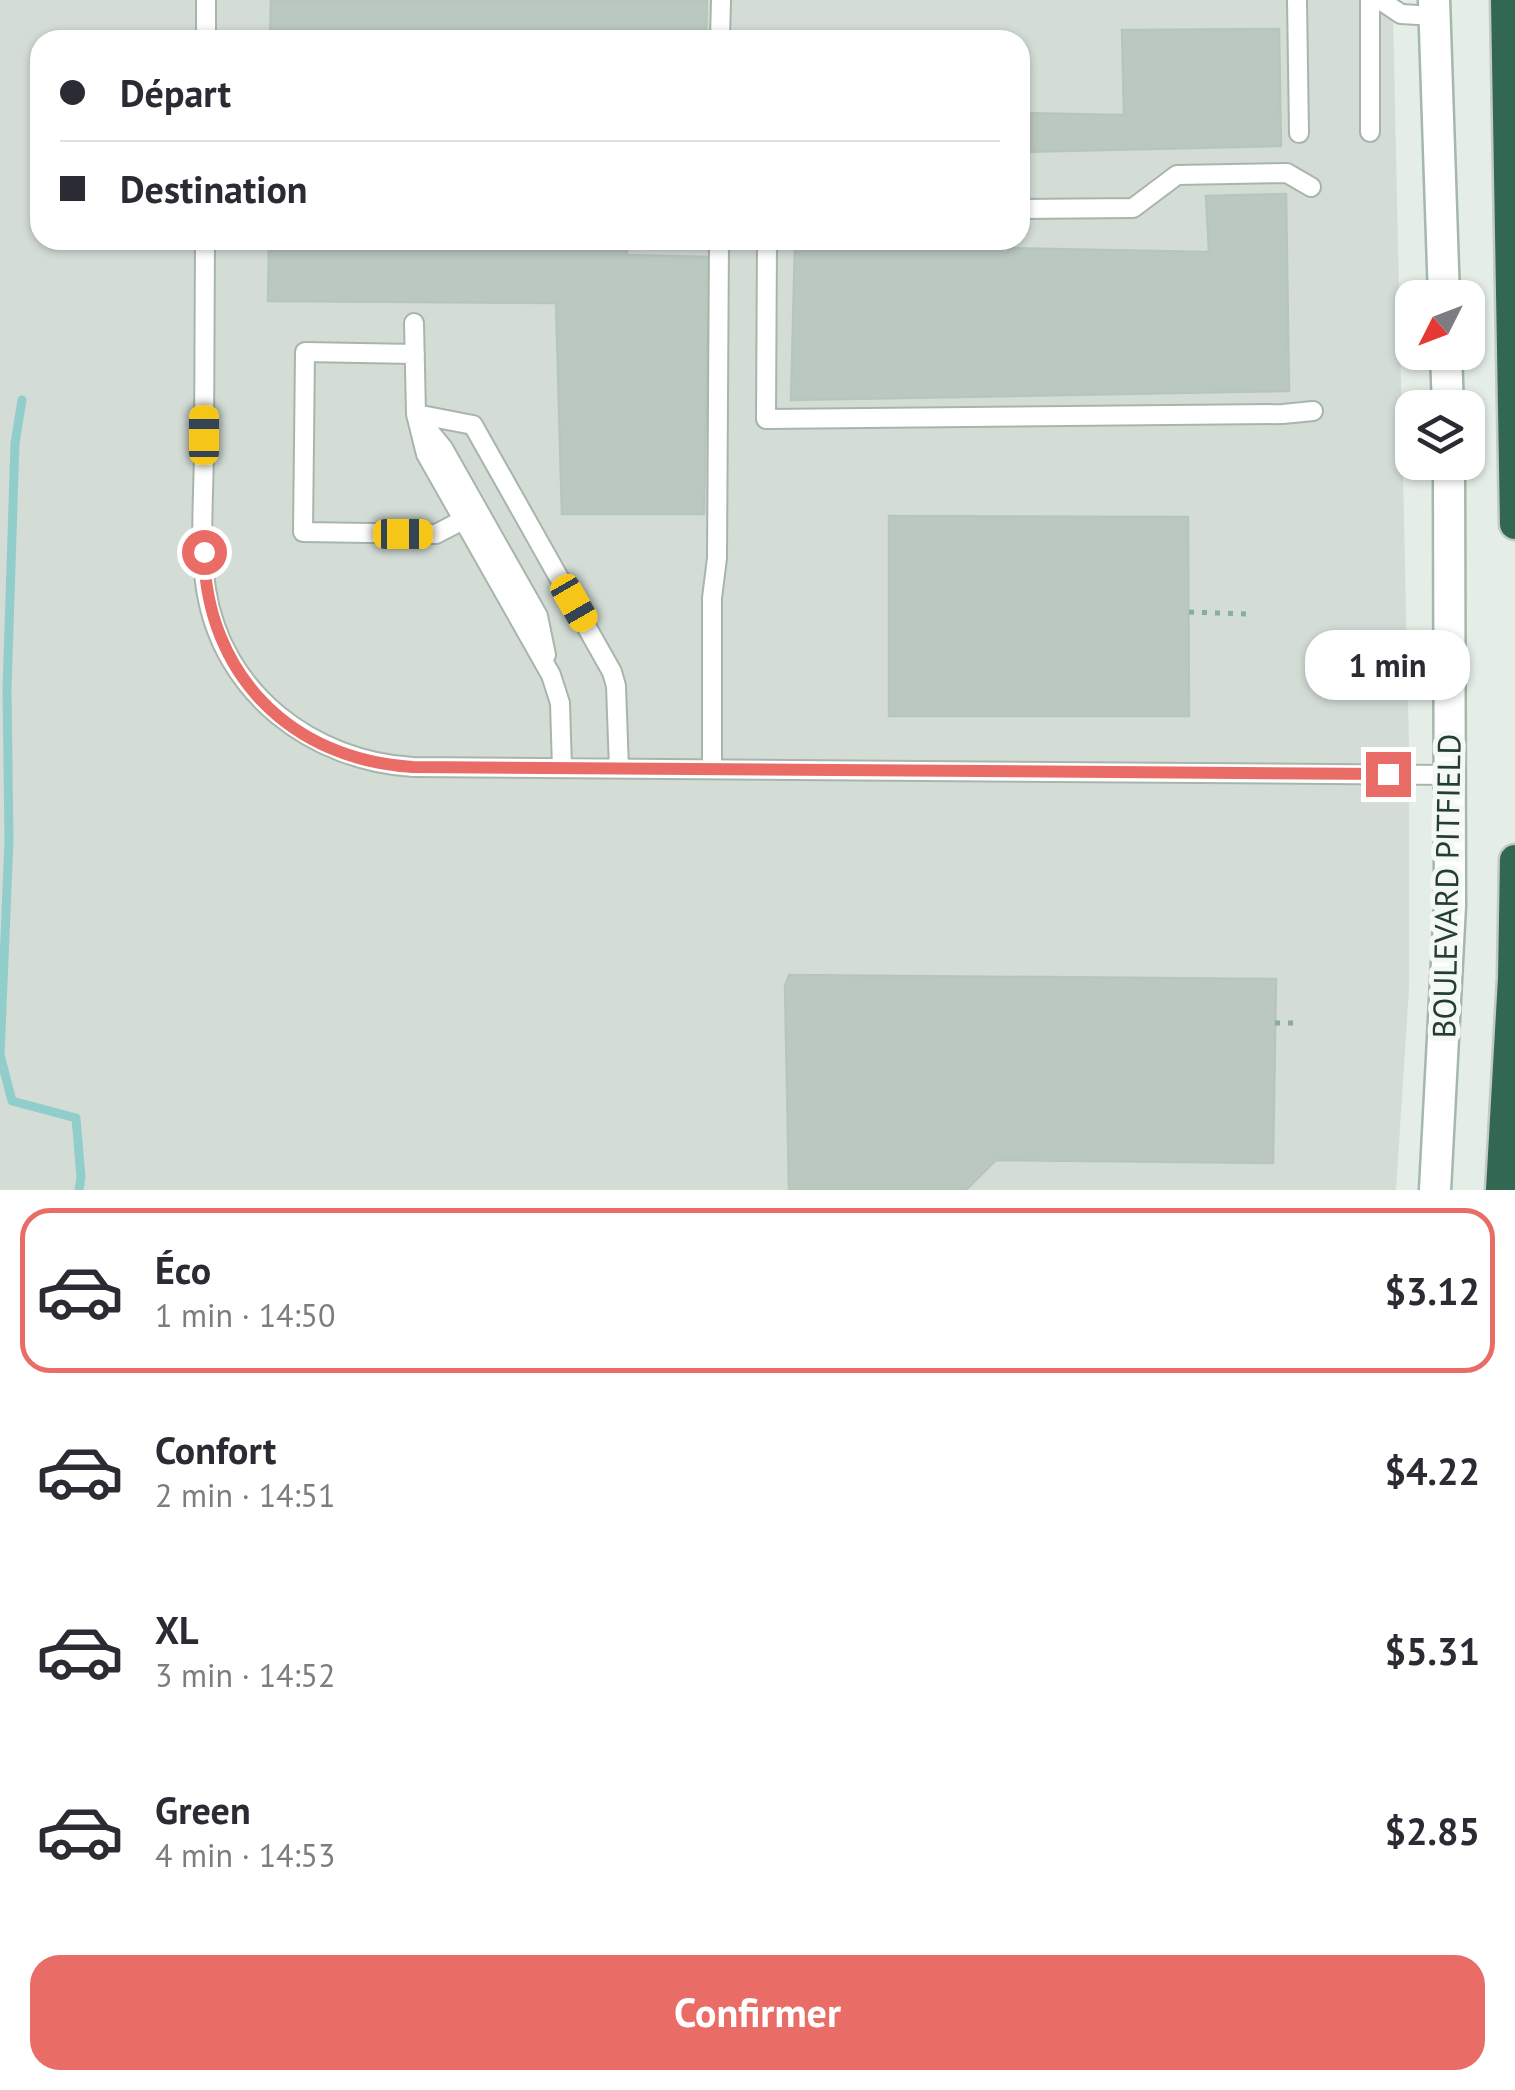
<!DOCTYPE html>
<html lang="fr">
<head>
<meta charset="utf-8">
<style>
  body { margin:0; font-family:"PT Sans",sans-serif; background:#f2f2f3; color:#2b2b33; height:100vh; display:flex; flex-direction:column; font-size:38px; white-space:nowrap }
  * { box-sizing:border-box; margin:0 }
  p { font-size:32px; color:#7c7c81 }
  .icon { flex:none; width:55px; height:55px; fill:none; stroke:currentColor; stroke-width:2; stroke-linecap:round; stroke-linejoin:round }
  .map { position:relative; height:1190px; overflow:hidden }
  .details { display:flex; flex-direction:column; background:#fff; flex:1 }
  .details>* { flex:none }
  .top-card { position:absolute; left:30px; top:30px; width:1000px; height:220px; border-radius:30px; box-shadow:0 2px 8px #0004; display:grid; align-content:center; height:220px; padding:0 30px; background:#fff }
  .needle { width:65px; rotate:228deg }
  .tools { position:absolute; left:1395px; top:280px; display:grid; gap:20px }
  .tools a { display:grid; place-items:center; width:90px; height:90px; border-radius:20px; background:#fff; box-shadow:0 2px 8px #0004; font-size:50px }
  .end { position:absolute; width:45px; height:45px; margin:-22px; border:12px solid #e96c66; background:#fff; box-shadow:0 0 0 5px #fff }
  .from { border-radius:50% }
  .bubble { position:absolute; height:70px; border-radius:30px; background:#fff; box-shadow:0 2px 8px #0004; font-size:32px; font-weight:600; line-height:70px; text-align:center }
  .car { position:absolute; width:30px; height:60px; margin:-30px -15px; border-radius:12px; box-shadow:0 0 8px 2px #0007; background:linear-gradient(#f5c518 24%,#345 0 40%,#f5c518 0 76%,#345 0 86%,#f5c518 0) }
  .top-card b { display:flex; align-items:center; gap:35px; height:95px; font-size:38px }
  .top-card b+b { border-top:2px solid #e1e1e2 }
  .top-card i { width:25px; height:25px; background:#2b2b33 }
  ul { padding:18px 0 0; list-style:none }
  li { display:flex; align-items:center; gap:30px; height:165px; margin:0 20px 15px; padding:0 10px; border:5px solid transparent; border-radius:30px }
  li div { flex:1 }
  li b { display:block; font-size:38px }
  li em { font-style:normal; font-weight:600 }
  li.selected { border-color:#e96c66 }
  li>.icon { width:90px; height:90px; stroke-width:1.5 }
  .button { display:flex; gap:20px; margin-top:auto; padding:20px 30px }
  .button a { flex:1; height:115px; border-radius:30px; background:#e96c66; color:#fff; font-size:40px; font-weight:600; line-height:115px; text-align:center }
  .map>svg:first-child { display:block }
  .built { fill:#d3ddd6; fill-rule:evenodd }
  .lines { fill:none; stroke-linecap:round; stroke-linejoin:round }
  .stream { stroke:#91cecb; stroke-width:9 }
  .building { fill:#bac8c0; stroke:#b7c6bd; stroke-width:2.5 }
  .lane-casing { stroke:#a8b5ad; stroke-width:22 }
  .secondary-casing { stroke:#a4b8ad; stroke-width:35 }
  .highway-casing { stroke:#c2c9c6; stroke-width:35 }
  .path { stroke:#87ae9a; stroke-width:5; stroke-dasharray:5 8; stroke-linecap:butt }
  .lane { stroke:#fff; stroke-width:18 }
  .secondary { stroke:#fff; stroke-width:30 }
  .highway { stroke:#326852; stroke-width:30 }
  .route { stroke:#e96c66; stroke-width:12 }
  .labels { text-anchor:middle; stroke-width:10; stroke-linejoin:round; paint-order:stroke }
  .street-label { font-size:32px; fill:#253e32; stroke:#f5f9f6 }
</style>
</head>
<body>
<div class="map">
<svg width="1515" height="1190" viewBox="0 0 1515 1190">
  <rect width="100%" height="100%" fill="#e5ede7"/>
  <path class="built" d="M0,0H1383L1393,16L1409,747V989L1396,1190H0ZM40,40H1020V240H40Z"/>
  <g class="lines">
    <path class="stream" d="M22,400L15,443L7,689L9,841L0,1055L12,1101L76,1118L81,1177L79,1190"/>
  </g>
  <path class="building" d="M271,0H707L706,40H270Z
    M1279,29L1281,146L1020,152V113L1124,115L1122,30Z
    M1286,194L1289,391L791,400L795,244L1209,252L1206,196Z
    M269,240H627V255L709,257L704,514H562L556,303L268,301Z
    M889,516L1188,517L1189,716H889Z
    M789,975L1276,979L1273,1163L996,1160L966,1190H789L785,986Z"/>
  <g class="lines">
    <defs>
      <path id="lane" d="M1297,0L1299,133
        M1370,0V132
        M1380,0L1401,14L1435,16
        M206,40V0
        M720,40L721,0
        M1020,209L1133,208L1177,175L1287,173L1311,187
        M205,240C205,308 204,377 204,445C204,493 199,542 206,589C222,693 312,761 413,767L1451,775
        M767,240L766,419L1283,414L1313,411
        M414,323L416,414L426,454L551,675L560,703L562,768
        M415,354L305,352L303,532L436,534L463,520
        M416,414L473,425L612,672L616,686L619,769
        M420,420L443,448L538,616L546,655
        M712,769V598L717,558L719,240"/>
      <path id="secondary" d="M1434,0L1444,298
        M1446,352L1448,408
        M1435,1190L1450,905L1449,462"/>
      <path id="highway" d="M1506,0L1515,524
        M1501,1190L1513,978L1515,860"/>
    </defs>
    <use href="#lane" class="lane-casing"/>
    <use href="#secondary" class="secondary-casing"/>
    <use href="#highway" class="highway-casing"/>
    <path class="path" d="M1189,612L1247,614
      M1275,1023H1301"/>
    <use href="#lane" class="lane"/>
    <use href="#secondary" class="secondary"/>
    <use href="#highway" class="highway"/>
  </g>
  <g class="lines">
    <path class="route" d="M204,552C206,674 291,760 413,767L1388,774"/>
  </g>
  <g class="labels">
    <g class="street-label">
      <text transform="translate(1447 886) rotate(-89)" y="11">BOULEVARD PITFIELD</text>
    </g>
  </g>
</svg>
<div class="tools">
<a><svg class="needle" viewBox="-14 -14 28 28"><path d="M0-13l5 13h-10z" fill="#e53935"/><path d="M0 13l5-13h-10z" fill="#7c7c81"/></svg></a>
<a><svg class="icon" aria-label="layers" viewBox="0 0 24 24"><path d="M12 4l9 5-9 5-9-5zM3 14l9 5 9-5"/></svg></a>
</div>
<i class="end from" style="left:204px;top:552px"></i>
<i class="end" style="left:1388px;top:774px"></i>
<div class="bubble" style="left:1305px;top:630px;width:165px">1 min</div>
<i class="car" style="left:204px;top:435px;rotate:0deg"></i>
<i class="car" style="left:403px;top:534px;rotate:90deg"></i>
<i class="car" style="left:574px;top:603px;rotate:150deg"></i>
<div class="top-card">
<b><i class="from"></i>Départ</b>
<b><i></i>Destination</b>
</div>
</div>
<section class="details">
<ul>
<li class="selected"><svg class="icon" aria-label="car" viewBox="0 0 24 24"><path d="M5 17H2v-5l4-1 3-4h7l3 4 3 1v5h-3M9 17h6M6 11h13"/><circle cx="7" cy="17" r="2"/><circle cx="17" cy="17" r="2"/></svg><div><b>Éco</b><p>1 min · 14:50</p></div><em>$3.12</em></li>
<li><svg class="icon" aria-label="car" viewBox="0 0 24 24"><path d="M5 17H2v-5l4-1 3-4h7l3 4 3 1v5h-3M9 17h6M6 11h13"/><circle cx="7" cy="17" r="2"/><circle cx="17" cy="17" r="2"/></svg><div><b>Confort</b><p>2 min · 14:51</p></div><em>$4.22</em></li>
<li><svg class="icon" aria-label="car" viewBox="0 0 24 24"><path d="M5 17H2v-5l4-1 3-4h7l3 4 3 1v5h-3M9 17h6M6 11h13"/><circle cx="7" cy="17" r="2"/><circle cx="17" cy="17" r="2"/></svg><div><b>XL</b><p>3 min · 14:52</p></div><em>$5.31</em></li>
<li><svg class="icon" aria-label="car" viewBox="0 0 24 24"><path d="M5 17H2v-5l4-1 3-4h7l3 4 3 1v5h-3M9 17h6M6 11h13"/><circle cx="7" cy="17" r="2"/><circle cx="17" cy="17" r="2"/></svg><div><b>Green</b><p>4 min · 14:53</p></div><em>$2.85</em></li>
</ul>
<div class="button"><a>Confirmer</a></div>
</section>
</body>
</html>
